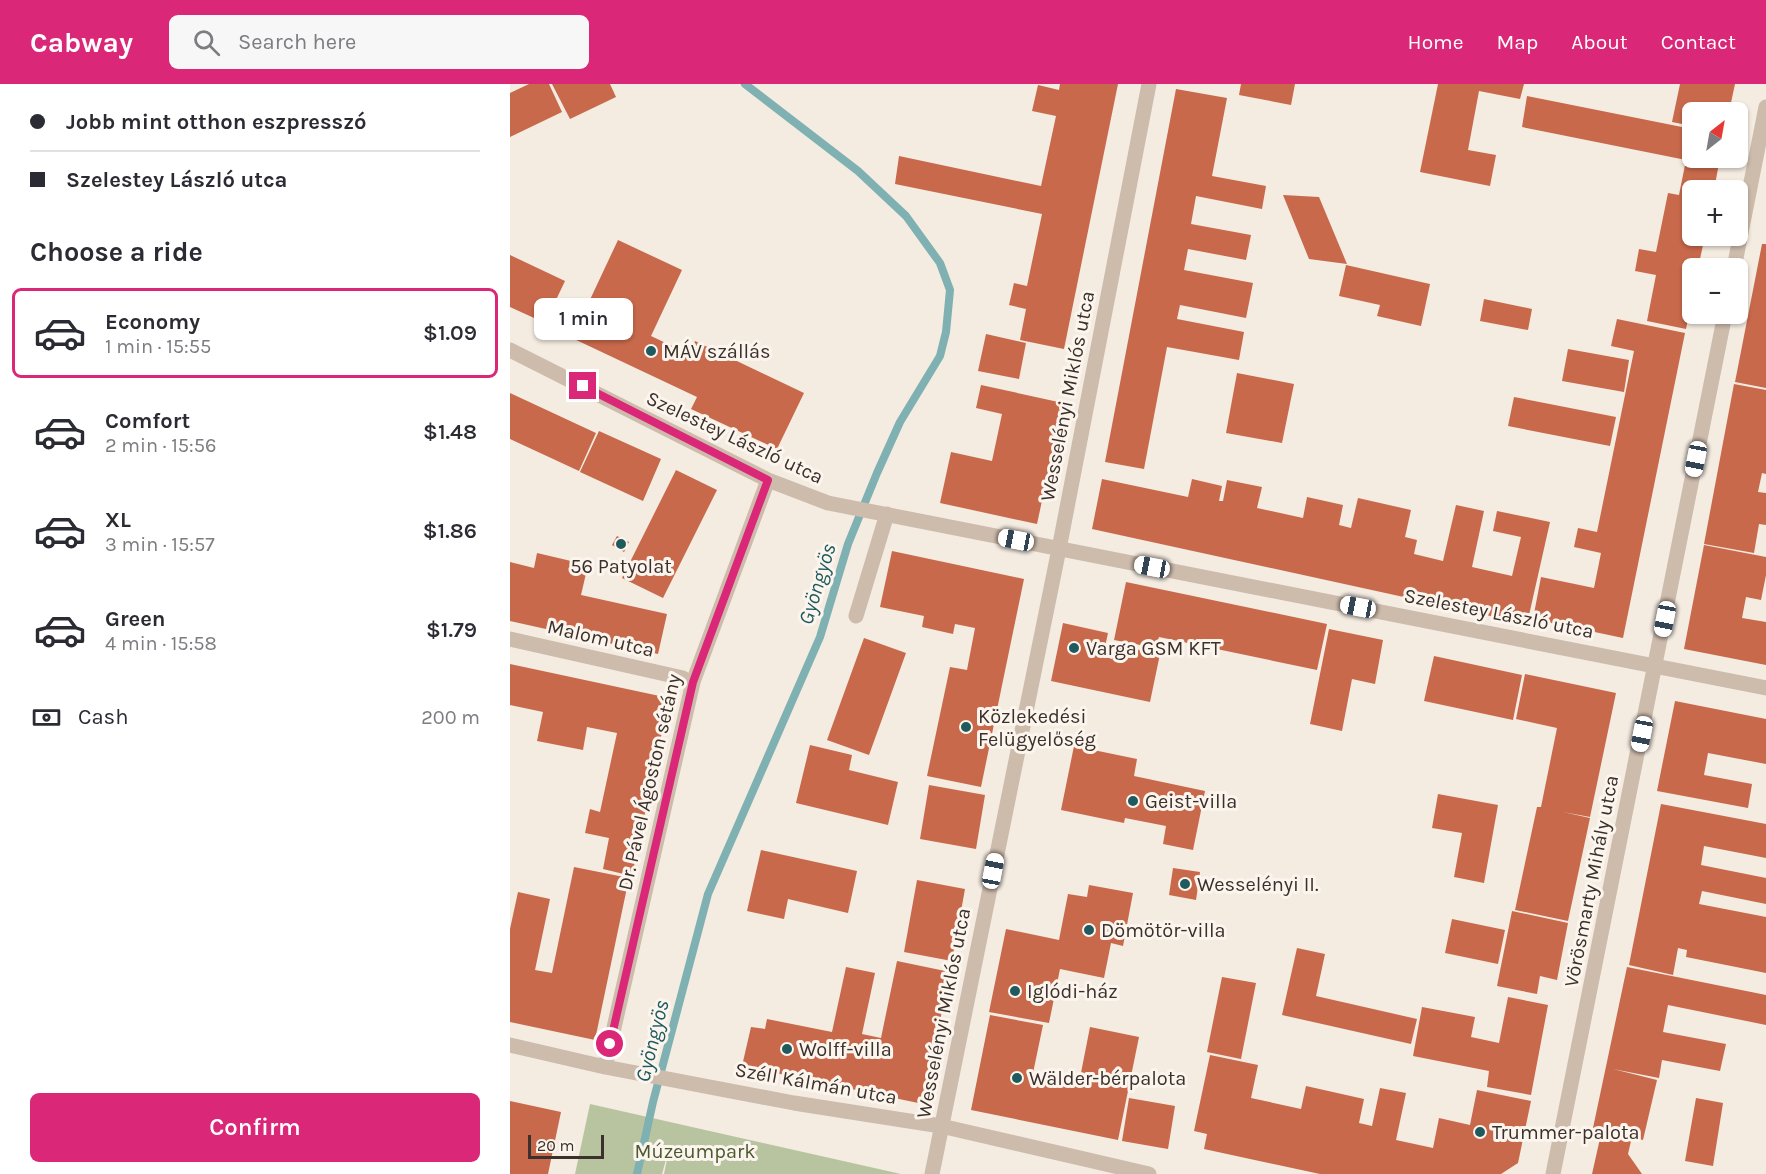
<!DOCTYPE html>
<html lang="en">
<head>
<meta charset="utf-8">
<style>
  body { margin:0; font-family:Karla,sans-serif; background:#f7f7f7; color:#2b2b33; height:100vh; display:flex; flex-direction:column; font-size:22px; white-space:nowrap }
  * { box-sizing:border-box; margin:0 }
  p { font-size:20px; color:#7c7c81 }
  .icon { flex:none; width:33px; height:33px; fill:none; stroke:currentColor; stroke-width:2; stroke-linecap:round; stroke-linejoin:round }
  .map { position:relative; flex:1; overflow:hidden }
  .side { display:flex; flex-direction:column; background:#fff; width:510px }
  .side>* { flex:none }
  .guide { display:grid; align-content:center; height:132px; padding:0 30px; background:#fff }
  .needle { width:39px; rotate:31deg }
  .buttons { position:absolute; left:1172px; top:18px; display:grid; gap:12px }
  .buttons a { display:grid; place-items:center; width:66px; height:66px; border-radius:9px; background:#fff; box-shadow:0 2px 4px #0004; font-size:30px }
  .scale { position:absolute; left:18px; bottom:15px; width:76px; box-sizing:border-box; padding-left:6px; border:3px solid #3b302b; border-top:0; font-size:16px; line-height:21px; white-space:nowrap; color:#3b302b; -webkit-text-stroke:4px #fbf5ee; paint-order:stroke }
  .end { position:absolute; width:27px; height:27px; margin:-14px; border:8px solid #db2777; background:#fff; box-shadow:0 0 0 3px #fff }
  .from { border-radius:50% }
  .bubble { position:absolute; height:42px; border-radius:9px; background:#fff; box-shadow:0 2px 4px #0004; font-size:20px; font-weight:600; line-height:42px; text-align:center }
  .car { position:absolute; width:18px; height:36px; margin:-18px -9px; border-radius:8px; box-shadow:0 0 4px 2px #0007; background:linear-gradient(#fff 24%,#345 0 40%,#fff 0 76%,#345 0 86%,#fff 0) }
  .guide b { display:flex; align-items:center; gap:21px; height:57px; font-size:22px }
  .guide b+b { border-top:2px solid #e1e1e2 }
  .guide i { width:15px; height:15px; background:#2b2b33 }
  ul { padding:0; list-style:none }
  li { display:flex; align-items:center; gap:18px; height:90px; margin:0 12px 9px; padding:0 18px; border:3px solid transparent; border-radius:9px }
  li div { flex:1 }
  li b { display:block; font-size:22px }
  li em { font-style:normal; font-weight:600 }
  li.active { border-color:#db2777 }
  li>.icon { width:54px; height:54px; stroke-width:1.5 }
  h2 { padding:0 30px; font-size:27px; line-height:72px }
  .pay { display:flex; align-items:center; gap:15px; height:66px; padding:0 30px; font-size:22px }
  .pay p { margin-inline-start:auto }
  .action { display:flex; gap:12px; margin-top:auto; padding:12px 30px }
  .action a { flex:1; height:69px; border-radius:9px; background:#db2777; color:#fff; font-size:24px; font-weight:600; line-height:69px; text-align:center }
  header { display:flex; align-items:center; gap:36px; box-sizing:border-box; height:84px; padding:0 30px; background:#db2777; color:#fff }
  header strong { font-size:28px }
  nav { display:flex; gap:33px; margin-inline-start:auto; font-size:21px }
  .search { width:420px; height:54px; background:#f7f7f7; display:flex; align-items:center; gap:15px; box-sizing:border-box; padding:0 21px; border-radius:9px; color:#7c7c81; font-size:22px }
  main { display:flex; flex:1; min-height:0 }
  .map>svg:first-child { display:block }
  .green { fill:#b8c4a0 }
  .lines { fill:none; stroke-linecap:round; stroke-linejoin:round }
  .stream { stroke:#7fb0b2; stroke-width:8 }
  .building { fill:#c8694b }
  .minor { stroke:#cdbbac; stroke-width:15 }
  .route { stroke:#db2777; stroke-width:8 }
  .poi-dot { fill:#1f5a5e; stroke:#fbf5ee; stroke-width:2 }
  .labels { text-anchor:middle; stroke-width:6; stroke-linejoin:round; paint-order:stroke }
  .poi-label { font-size:20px; fill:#3b302b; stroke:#fbf5ee; text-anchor:start }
  .street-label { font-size:20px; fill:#3b302b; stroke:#fbf5ee }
  .park-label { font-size:20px; fill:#4a5a2e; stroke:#fbf5ee }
  .water-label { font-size:21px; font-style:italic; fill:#1f5a5e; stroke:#fbf5ee }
</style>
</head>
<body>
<header>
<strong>Cabway</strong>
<div class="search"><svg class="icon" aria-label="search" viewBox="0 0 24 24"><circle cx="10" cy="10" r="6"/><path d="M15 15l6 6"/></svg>Search here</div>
<nav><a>Home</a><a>Map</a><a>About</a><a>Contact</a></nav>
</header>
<main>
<section class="side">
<div class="guide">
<b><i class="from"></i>Jobb mint otthon eszpresszó</b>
<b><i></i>Szelestey László utca</b>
</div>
<h2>Choose a ride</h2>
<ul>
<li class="active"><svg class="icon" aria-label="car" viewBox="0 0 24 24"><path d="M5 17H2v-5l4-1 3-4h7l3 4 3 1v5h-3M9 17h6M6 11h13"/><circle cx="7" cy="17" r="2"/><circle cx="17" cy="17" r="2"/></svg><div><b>Economy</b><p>1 min · 15:55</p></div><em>$1.09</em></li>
<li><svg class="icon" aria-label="car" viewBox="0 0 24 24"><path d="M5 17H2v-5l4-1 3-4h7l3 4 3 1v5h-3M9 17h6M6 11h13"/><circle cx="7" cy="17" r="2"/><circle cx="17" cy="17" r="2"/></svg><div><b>Comfort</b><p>2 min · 15:56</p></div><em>$1.48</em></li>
<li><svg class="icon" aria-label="car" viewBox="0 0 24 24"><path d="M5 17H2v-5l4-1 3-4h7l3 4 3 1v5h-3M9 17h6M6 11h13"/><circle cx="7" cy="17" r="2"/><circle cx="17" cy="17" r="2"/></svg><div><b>XL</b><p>3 min · 15:57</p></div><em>$1.86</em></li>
<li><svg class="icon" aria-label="car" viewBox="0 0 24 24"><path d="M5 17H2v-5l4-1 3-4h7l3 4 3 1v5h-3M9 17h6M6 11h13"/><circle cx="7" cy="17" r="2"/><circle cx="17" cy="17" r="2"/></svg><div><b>Green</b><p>4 min · 15:58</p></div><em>$1.79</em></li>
</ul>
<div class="pay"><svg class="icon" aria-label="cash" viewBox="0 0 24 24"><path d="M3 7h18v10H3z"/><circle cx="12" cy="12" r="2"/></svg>Cash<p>200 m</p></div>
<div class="action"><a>Confirm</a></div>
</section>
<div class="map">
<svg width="1256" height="1090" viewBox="0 0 1256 1090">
  <rect width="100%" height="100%" fill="#f4ebe1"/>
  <path class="green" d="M80,1020L391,1090H154L160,1061L152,1090H65Z"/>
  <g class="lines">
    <path class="stream" d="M127,1090L143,1018L198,810L310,553L338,460L367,389L390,338L430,272L436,248L440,206L430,179L396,132L348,87L235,0"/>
  </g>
  <path class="building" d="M19,0H39L52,28L0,53V9Z
    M42,0H100L106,13L60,35Z
    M550,0H608L554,265L510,256L516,225L499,221L504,199L517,202L532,130L385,100L389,72L531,102L546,32L522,27L528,1L549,6Z
    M731,0H785L781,21L729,11Z
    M928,0H1014L1010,15L969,7L958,66L986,71L980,102L910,88Z
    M1170,0H1225L1219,28H1182V42L1162,38Z
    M666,5L717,14L702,92L756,102L752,125L686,112L681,140L741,151L736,176L678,165L674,186L743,199L736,234L670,221L667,235L734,248L729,276L657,263L634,385L595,378Z
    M1017,12L1182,45V74H1210L1204,106H1182V152H1195L1188,184H1182V216L1176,245L1137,237L1146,191L1125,187L1129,165L1146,168L1158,109L1169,111L1176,76L1012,43Z
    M773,111L809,113L837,180L799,175Z
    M108,156L172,186L141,252L179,270L185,257L294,309L267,365L181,325L187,313L62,254Z
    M1252,160H1256V304L1225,298Z
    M0,171L55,197L35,239L0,223Z
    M836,181L920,200L911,242L867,232L870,221L829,212Z
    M974,215L1022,225L1018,246L970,237Z
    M1107,235L1175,249L1113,554L1023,535L1031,493L1084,504L1091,469L1064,463L1068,444L1087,448L1124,267L1101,262Z
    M476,250L516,259L509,295L468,287Z
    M1058,265L1119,276L1114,308L1052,297Z
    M727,289L784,300L772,359L716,349Z
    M1224,300L1256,306V390L1252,389L1248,408L1256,409V441L1249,440L1244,469L1194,460Z
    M471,301L553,319L527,440L430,419L441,368L482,377L492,330L466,324Z
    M0,309L86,349L69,387L0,355Z
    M1004,313L1106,333L1100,362L998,342Z
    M89,347L151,375L133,417L70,388Z
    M166,386L207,406L153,514L112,494Z
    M592,395L678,413L682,395L712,402L709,417H713L717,396L752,403L747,424L793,434L797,413L833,421L829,441L841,444L848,414L901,426L895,453L907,456L904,470L933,477L946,421L974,427L962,483L1002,492L1011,453L983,447L987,427L1040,438L1017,540L582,445Z
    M107,452L119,458L114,468L102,461Z
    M1194,461L1256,473V491L1251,516L1236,513L1232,534L1256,538V581L1174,565Z
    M382,467L514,495L471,703L417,692L440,583L457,586L465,544L445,540L443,550L412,543L414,532L370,523Z
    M27,469L78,481L71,511L157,530L148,570L0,537V478L24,484Z
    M616,498L817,540L807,586L649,553L646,564L604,556Z
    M553,539L598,549L593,572L602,575L605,561L650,570L640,618L541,597Z
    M819,545L873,556L865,600L842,595L832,647L800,640Z
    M354,554L396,569L359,671L317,656Z
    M924,572L1012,591L1003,636L914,617Z
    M0,580L159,614L122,792L93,785L99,754L75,749L80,725L90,728L107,649L77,643L73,666L27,657L33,628L0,621Z
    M1015,590L1106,609L1080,733L1053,728L1080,734L1058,837L1005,826L1027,723H1031L1047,644L1006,635Z
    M1165,617L1256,635V680L1198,669L1194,691L1242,700L1238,724L1147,707Z
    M300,661L342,671L339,686L388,698L378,741L286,719Z
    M564,662L627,675L624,692L695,707L683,766L653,760L656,742L615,734L614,739L551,726Z
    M419,701L475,711L466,765L410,755Z
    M928,710L988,721L974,799L944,793L952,749L922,744Z
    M1151,720L1256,740V774L1194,762L1191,781L1256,794V820L1192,807L1189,820L1256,833V889L1176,873L1177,866L1168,864L1163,891L1119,881Z
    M251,766L347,787L338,829L278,815L274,835L237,827Z
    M64,783L119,794L85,956L0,938V845L8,808L40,815L25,886L42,889Z
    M663,784L690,788L686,816L659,811Z
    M407,796L455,805L442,877L394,868Z
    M579,801L623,809L613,862L601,859L594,894L550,885L539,939L479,928L496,845L549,856L558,810L577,813Z
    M1002,827L1058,839L1047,896L1030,892L1027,910L987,902Z
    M942,835L995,846L988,880L935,869Z
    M787,864L815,870L806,912L907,935L901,960L772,931Z
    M387,877L440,888L413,1020L232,982L241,943L255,945L257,935L322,948L336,883L365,889L352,950L371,954Z
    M1117,883L1256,911V941L1158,921L1153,948L1216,960L1210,987L1152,976L1149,994L1103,985L1147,996L1133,1056L1083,1044Z
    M712,893L746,899L731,975L697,968Z
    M998,913L1038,921L1021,1011L977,1003L979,987L903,972L912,923L965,933L961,953L989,959Z
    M480,931L533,941L523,989L569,999L580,943L629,953L608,1056L461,1026Z
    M700,971L748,981L741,1014L791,1025L796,1002L854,1015L849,1039L862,1042L870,1004L896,1009L886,1056L923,1064L929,1034L960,1041L967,1006L1021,1017L1008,1079L991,1090H810L694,1065L697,1050L684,1047Z
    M619,1014L665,1022L658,1065L612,1057Z
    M1186,1014L1213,1019L1203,1082L1175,1077Z
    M0,1017L51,1028L38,1090H0Z
    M1091,1050L1121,1057L1118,1070L1132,1090H1082Z"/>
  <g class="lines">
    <path class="minor" d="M1224,184L1256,23
      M0,266L258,396L318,419L1256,604
      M346,532L377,430
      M0,555L173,594
      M0,961L95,983L284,1019L431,1042L639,1090
      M95,983L183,598L258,396
      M422,1090L549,465L639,0
      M1043,1090L1215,230"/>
  </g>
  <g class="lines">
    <path class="route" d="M73,302L258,396L183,598L100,960"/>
  </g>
  <g class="poi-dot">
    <circle cx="141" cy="267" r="6"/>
    <circle cx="111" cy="460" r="6"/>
    <circle cx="564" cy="564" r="6"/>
    <circle cx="456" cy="643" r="6"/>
    <circle cx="623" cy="717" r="6"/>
    <circle cx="675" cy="800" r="6"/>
    <circle cx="579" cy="846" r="6"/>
    <circle cx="505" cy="907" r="6"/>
    <circle cx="277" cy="965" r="6"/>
    <circle cx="507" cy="994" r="6"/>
    <circle cx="970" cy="1048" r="6"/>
  </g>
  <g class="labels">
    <g class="poi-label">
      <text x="153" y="274">MÁV szállás</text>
      <text x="111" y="489" text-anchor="middle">56 Patyolat</text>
      <text x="576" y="571">Varga GSM KFT</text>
      <text x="468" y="639">Közlekedési<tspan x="468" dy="23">Felügyelőség</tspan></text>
      <text x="635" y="724">Geist-villa</text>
      <text x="687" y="807">Wesselényi II.</text>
      <text x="591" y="853">Dömötör-villa</text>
      <text x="517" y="914">Iglódi-ház</text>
      <text x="289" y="972">Wolff-villa</text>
      <text x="519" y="1001">Wälder-bérpalota</text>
      <text x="982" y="1055">Trummer-palota</text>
    </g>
    <g class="street-label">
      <text transform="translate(557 312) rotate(-79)" y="7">Wesselényi Miklós utca</text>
      <text transform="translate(225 353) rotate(25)" y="7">Szelestey László utca</text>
      <text transform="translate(989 529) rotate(11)" y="7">Szelestey László utca</text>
      <text transform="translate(91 554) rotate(13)" y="7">Malom utca</text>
      <text transform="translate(139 698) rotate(-77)" y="7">Dr. Pável Ágoston sétány</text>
      <text transform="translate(1081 797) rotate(-79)" y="7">Vörösmarty Mihály utca</text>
      <text transform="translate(433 929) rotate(-79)" y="7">Wesselényi Miklós utca</text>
      <text transform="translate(306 999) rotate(10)" y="7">Széll Kálmán utca</text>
    </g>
    <g class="park-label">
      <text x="185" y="1074">Múzeumpark</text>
    </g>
    <g class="water-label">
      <text transform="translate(307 500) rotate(-73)" y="7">Gyöngyös</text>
      <text transform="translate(142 957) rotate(-76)" y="7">Gyöngyös</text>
    </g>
  </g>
</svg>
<div class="buttons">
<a><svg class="needle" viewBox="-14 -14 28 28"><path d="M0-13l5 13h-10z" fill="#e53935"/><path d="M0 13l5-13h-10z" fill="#7c7c81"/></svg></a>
<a>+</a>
<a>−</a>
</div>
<div class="scale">20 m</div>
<i class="end from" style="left:100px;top:960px"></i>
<i class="end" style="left:73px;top:302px"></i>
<div class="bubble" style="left:24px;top:214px;width:99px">1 min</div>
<i class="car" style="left:1186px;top:375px;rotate:191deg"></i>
<i class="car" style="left:506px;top:456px;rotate:281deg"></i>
<i class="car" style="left:642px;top:483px;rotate:281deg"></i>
<i class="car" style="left:848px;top:523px;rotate:281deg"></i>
<i class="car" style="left:1155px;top:535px;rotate:191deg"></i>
<i class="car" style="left:1132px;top:650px;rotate:191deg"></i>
<i class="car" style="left:483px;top:787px;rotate:11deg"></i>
</div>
</main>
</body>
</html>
